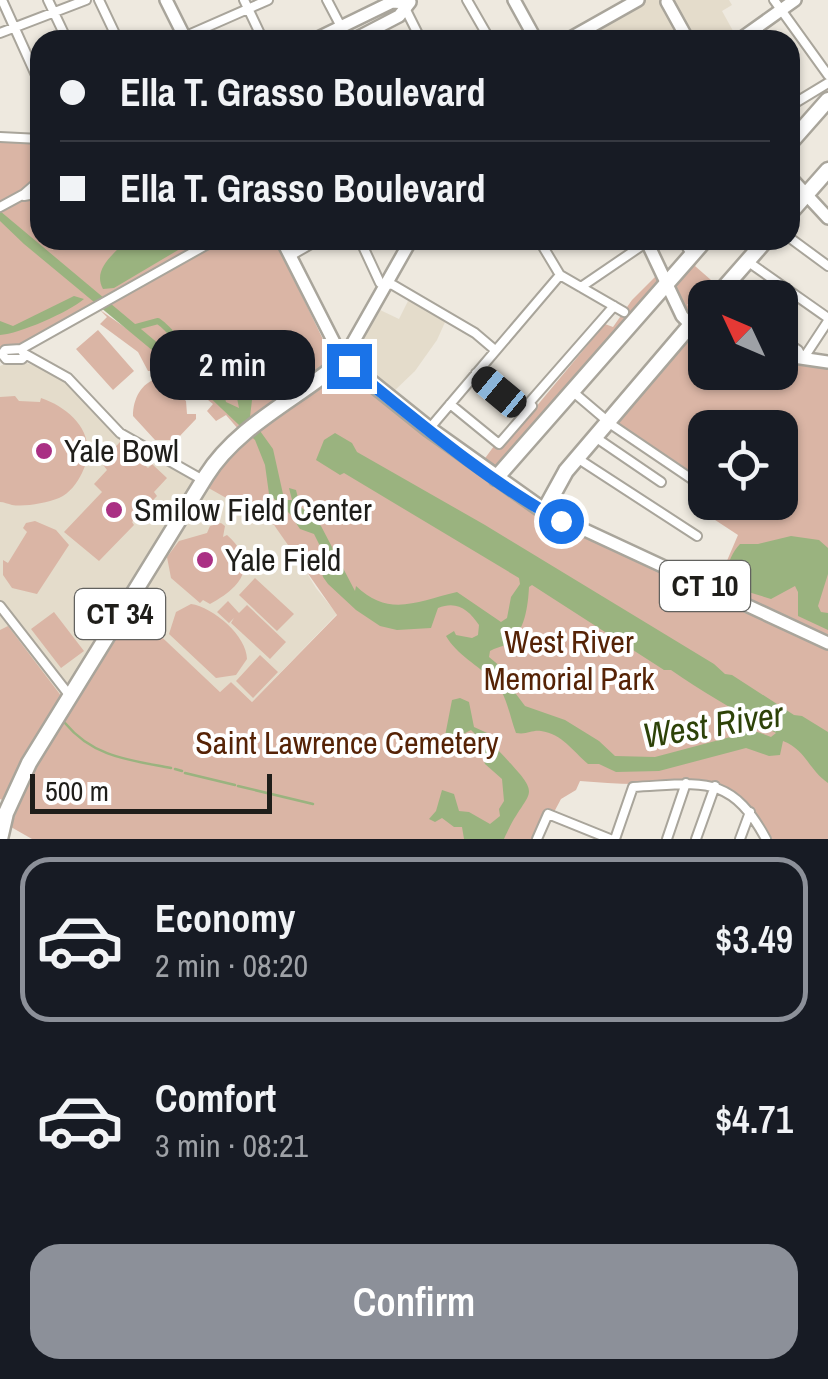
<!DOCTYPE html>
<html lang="en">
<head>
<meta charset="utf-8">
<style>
  body { margin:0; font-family:"Archivo Narrow",sans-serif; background:#242831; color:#f1f3f6; height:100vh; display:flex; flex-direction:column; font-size:38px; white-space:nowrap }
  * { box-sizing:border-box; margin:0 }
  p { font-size:32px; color:#9ea1a6 }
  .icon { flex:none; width:55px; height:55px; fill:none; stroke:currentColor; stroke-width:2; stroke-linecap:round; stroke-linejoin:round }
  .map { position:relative; height:839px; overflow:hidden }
  .details { display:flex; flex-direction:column; background:#171b24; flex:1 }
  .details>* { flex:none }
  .top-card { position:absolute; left:30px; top:30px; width:770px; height:220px; border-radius:30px; box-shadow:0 2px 8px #0004; display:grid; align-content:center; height:220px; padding:0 30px; background:#171b24 }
  .needle { width:65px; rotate:314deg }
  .fabs { position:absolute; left:688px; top:280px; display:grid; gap:20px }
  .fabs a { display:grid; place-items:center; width:110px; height:110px; border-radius:20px; background:#171b24; box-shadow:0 2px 8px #0004; font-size:50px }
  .scale { position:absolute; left:30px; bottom:25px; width:242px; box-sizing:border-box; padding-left:10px; border:5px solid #1f1e1a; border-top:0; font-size:28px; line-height:35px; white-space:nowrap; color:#1f1e1a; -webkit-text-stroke:8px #fff; paint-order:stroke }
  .end { position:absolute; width:45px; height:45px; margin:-22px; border:12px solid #1a73e8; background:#fff; box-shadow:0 0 0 5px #fff }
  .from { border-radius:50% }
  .bubble { position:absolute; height:70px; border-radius:30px; background:#171b24; box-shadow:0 2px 8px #0004; font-size:32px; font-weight:600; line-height:70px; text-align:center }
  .car { position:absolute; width:30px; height:60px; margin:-30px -15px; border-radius:12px; box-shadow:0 0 8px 2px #0007; background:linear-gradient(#222 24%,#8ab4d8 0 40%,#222 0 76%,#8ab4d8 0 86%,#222 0) }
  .top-card b { display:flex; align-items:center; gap:35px; height:95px; font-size:38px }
  .top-card b+b { border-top:2px solid #363941 }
  .top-card i { width:25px; height:25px; background:#f1f3f6 }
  ul { padding:18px 0 0; list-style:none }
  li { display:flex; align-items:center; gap:30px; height:165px; margin:0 20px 15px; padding:0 10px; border:5px solid transparent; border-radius:30px }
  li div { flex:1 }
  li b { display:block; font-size:38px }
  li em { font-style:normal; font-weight:600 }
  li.current { border-color:#8c9099 }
  li>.icon { width:90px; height:90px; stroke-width:1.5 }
  .cta { display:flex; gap:20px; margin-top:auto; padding:20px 30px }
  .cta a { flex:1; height:115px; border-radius:30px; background:#8c9099; color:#fff; font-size:40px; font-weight:600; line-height:115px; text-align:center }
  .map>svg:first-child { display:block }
  .built { fill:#e4dccb }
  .green { fill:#dab5a5 }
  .water { fill:#9ab37f; fill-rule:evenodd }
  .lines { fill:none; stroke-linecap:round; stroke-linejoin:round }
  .stream { stroke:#9ab37f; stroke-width:2.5 }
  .river { stroke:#9ab37f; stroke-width:6 }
  .minor-casing { stroke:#a9a59b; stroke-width:12 }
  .major-casing { stroke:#a9a59b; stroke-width:16 }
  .highway-casing { stroke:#a9a59b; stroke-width:19 }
  .minor { stroke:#fff; stroke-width:8 }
  .major { stroke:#fff; stroke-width:11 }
  .highway { stroke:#fff; stroke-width:14 }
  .route { stroke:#1a73e8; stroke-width:12 }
  .poi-dot { fill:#aa3084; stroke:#fff; stroke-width:4 }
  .labels { text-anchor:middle; stroke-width:8; stroke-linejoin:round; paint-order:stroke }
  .shield { fill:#fff; stroke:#62625f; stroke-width:2.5 }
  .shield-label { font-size:30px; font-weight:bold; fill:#1f1e1a }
  .poi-label { font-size:32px; fill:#1f1e1a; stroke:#fff; text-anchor:start }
  .park-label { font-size:32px; fill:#562306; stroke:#fff }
  .water-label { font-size:35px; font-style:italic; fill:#2d4208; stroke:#fff }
</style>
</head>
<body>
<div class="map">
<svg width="828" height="839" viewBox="0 0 828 839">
  <rect width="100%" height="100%" fill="#eee9df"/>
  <path class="built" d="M645,0H729L732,5L722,11L737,38L573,40Z
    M409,299L446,320L437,340L415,371L392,393L352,357L378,309L399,319Z
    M14,359L45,369L63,379L99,419L126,441L267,519L283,534L316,588L337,614L252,702L231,682L220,692L123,601L0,799V366Z"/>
  <path class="green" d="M0,140L40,142V176L28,189L40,195V240H207L24,343L0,348Z
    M226,240H241L243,244C255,238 263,241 275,240L332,358L331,362L249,423L226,406L219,385L211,375L184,369L107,306Z
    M709,240H714L695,266L711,280L687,305L697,311L691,319L684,310L674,283Z
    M658,274L662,283L502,466L494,469L483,461L494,446L499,448L506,443L605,324L613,327L632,300Z
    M100,310L133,333L183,375L212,381L217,390L205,393L243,427L239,430L226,415L216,421L207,411L213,404C193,387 174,370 148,371L138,352L100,324L107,317Z
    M98,330L134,371L113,390L76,349Z
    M688,334L705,345V372H780V359L828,366V635L717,584L738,535L709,516L714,508L701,500L705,495V502H780V428H705V481L614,421Z
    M339,373L347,375L547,520L828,647V839H769C758,821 749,801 730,789C702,772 666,784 636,784C617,784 598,782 580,781L576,790L561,799L553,814L546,812L533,839H32L11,827L33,765L131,608L220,692L231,682L252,702L337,615L274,525L205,486L225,455Z
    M158,378V386L171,387L186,401L187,414H196V419L176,440H155L133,416C133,399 141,383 158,378Z
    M15,396L19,401L40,402L41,398C73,409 100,437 82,473C77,483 70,493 59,498C46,503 25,507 12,505C8,504 4,502 0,502V397Z
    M120,442L148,468L152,464L167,478L154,492L157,496L132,522L134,525L99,561L64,532L102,492L94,484L107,470L101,462Z
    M35,521L56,530L69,545L37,594L12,588L3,575V560L8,563L27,532L23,528L26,523Z
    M221,523L225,526L223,537L227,535C260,565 241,587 210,604L203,600L200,603L171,578L167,557L179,541L207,533L210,526Z
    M255,578L294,614L277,631L239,595Z
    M228,601L239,613L247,605L286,642L270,659L231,623L234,618L229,623L217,612Z
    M191,604C213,607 247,636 247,659L236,675L216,678L169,634L176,612Z
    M54,612L84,651L61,668L31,629Z
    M8,626L62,697L5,801L0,799V630Z
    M260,655L278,672L253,698L236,681Z"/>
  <path class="water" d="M0,211L184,365L186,360C211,360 222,380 226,402L239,408L235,388L252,400L250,417L273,449L283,494L287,500H292L289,488L296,490L300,506L321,526L355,591L356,586C389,618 418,601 457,592L501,622L507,618L511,597L520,584L519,578L344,473L340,475L316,460L324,440L335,433L352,443L357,452L485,525L714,664L725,674L732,675L794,715L802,716L828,732V783C808,769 806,750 783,741L780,755L769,756L746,748L659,771L616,772L599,764H588C573,751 562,734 541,731C531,730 527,735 516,733C510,718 507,694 494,681C479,666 456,654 446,636L454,631L456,635L472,638L478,635L479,625C469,610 457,600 438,608L431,628L397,630L380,626L356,610L328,584L323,577L317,555L322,550L314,534L300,529L290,514L269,494L265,465L255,440L205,393V385L217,389L212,381L176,370L24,244L0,221ZM532,585L664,670H671C705,694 740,713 776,733L771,737C758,732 745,725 734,736L655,757L615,756L599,741L565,720L525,706L513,690L507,672L489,657L490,651C495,648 501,647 507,644C525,633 528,606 529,587Z
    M127,240H195L114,288L103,289C92,269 114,254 127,240Z
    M74,296L84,299C69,312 19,334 0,335V321L13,326Z
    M791,536L819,540L828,548V574L818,606L821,612L828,613V630L798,616V592L795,586L771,599L732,587C723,573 729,556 740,544H758Z
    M460,698L469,702L474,727L498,738V750C548,803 528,784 504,839H464L462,827H454L442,818L435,822L429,819L436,811L442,790L454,794L459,811L469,812L490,824L500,816L499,809L504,801L502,779L485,764L475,734L471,730L450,741L445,736L452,700Z"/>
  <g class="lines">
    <path class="stream" d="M65,723C93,757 129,760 171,768
      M175,769L182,771
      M185,773L235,785
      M238,786L313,804"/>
    <path class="river" d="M136,327L158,321C167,327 193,356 195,366"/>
    <defs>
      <path id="minor" d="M2,0L40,84
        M48,0L67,40
        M99,0L118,40
        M244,0L263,40
        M327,0L348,40
        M467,0L490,40
        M774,0L828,75
        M405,8L421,40
        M0,33L86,0
        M177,40L268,0
        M790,106L828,83
        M0,137L40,139
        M24,196L40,193
        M0,207L24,194L40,180
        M790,238L828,266
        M360,240L380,283L393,285L475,333L495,350
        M539,240L560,275L624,312
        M682,240L692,255
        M290,256L318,240
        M747,261L828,318
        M581,287L647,242
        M780,338L798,350L803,359L828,321
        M21,349L215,240
        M5,350L21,349L25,356L22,359H6L2,354Z
        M25,354L68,378L120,433L203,480
        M476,373L523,412
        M572,391L612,425L705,488
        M450,404L499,444L532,406
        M522,411L614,306
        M429,429L560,275
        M595,437L661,482
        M577,458L697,536
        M0,606L70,696
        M537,839L548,814L610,839
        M615,839L633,787C700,784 730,772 766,839
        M667,839L686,783
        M696,839L715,786
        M740,839L750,812"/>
      <path id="major" d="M166,0L186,40
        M514,0L536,40
        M667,2L688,40
        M314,40L392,2L407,3
        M353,40L399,16L410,2
        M567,40L638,0
        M739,40L795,0
        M790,177L828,218
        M282,240L343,360L411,240
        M646,240L682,316L705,340
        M780,355L828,362
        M544,511L828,643"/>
      <path id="highway" d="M790,143L828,100
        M790,213L828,170
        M715,298L766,240
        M496,478L705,240
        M0,839L6,813L29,763L206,476C238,425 298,399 343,360L429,429L544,511L566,471L705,308"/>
    </defs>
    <use href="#minor" class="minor-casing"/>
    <use href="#major" class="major-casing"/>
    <use href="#highway" class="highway-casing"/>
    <use href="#minor" class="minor"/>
    <use href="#major" class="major"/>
    <use href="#highway" class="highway"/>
  </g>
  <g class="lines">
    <path class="route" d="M349,366C416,420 485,480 561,521"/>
  </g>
  <g class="poi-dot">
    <circle cx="44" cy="451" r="10"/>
    <circle cx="114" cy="510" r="10"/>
    <circle cx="205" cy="560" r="10"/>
  </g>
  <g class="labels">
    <g class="shield">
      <rect x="660" y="561" width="90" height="50" rx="8"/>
      <rect x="75" y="589" width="90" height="50" rx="8"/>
    </g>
    <g class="shield-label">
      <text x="705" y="596">CT 10</text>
      <text x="120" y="624">CT 34</text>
    </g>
    <g class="poi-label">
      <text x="64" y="462">Yale Bowl</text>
      <text x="134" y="521">Smilow Field Center</text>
      <text x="225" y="571">Yale Field</text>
    </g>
    <g class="park-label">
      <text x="569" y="653">West River<tspan x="569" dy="37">Memorial Park</tspan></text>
      <text x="347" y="754">Saint Lawrence Cemetery</text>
    </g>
    <g class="water-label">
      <text transform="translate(713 725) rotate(-9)" y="12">West River</text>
    </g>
  </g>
</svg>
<div class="fabs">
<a><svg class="needle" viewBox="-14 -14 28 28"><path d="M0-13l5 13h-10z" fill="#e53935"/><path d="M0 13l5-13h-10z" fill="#9ea1a6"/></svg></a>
<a><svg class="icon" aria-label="locate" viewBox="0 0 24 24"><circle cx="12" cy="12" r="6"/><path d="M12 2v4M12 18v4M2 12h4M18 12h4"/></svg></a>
</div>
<div class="scale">500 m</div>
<i class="end from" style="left:561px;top:521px"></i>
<i class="end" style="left:349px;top:366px"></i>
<div class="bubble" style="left:150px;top:330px;width:165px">2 min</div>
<i class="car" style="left:499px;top:392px;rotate:310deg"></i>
<div class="top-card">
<b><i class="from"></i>Ella T. Grasso Boulevard</b>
<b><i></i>Ella T. Grasso Boulevard</b>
</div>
</div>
<section class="details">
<ul>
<li class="current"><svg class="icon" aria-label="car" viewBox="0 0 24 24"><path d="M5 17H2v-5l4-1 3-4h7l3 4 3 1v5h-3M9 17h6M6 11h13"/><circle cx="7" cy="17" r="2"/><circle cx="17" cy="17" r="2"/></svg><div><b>Economy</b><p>2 min · 08:20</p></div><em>$3.49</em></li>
<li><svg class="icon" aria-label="car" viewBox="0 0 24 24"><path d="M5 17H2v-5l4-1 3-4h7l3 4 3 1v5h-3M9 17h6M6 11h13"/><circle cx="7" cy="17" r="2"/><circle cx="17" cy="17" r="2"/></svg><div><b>Comfort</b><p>3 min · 08:21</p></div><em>$4.71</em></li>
</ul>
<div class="cta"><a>Confirm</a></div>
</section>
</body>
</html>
